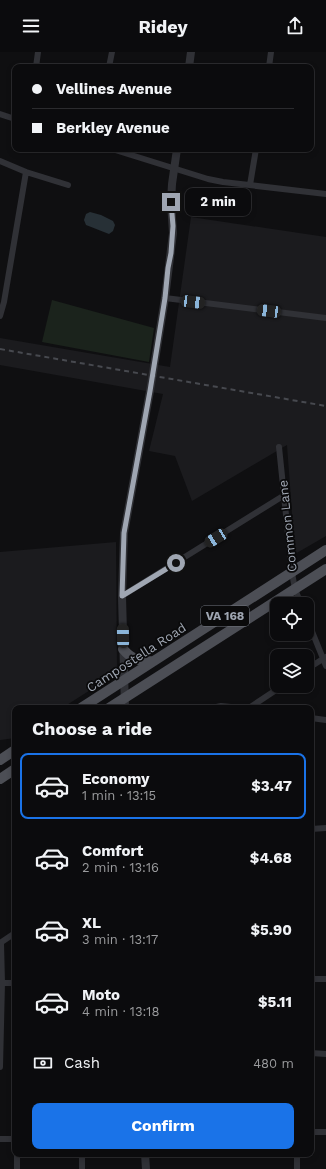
<!DOCTYPE html>
<html lang="en">
<head>
<meta charset="utf-8">
<style>
  body { margin:0; font-family:"Work Sans",sans-serif; background:#19191b; color:#f1f3f6; height:100vh; display:flex; flex-direction:column; font-size:15px; white-space:nowrap }
  * { box-sizing:border-box; margin:0 }
  p { font-size:13px; color:#9a9b9d }
  .icon { flex:none; width:22px; height:22px; fill:none; stroke:currentColor; stroke-width:2; stroke-linecap:round; stroke-linejoin:round }
  .map { position:relative; flex:1; overflow:hidden }
  .side { position:absolute; left:12px; top:653px; width:302px; height:452px; display:flex; flex-direction:column; background:#0b0b0d; border-radius:8px; box-shadow:0 2px 6px #0003,0 0 0 1px #2b2b2e }
  .side>* { flex:none }
  .banner { position:absolute; left:12px; top:12px; width:302px; height:88px; border-radius:8px; box-shadow:0 2px 6px #0003,0 0 0 1px #2b2b2e; display:grid; align-content:center; height:88px; padding:0 20px; background:#0b0b0d }
  .buttons { position:absolute; left:270px; top:545px; display:grid; gap:8px }
  .buttons a { display:grid; place-items:center; width:44px; height:44px; border-radius:8px; background:#0b0b0d; box-shadow:0 2px 6px #0003,0 0 0 1px #2b2b2e; font-size:20px }
  .end { position:absolute; width:18px; height:18px; margin:-9px; border:5px solid #9fa6b2; background:#111; box-shadow:0 0 0 2px #111 }
  .from { border-radius:50% }
  .bubble { position:absolute; height:28px; border-radius:8px; background:#0b0b0d; box-shadow:0 2px 6px #0003,0 0 0 1px #2b2b2e; font-size:13px; font-weight:700; line-height:28px; text-align:center }
  .car { position:absolute; width:12px; height:24px; margin:-12px -6px; border-radius:5px; box-shadow:0 0 3px 1px #0007; background:linear-gradient(#222 24%,#8ab4d8 0 40%,#222 0 76%,#8ab4d8 0 86%,#222 0) }
  .banner b { display:flex; align-items:center; gap:14px; height:38px; font-size:15px }
  .banner b+b { border-top:1px solid #2b2b2e }
  .banner i { width:10px; height:10px; background:#f1f3f6 }
  ul { padding:0; list-style:none }
  li { display:flex; align-items:center; gap:12px; height:66px; margin:0 8px 6px; padding:0 12px; border:2px solid transparent; border-radius:8px }
  li div { flex:1 }
  li b { display:block; font-size:15px }
  li em { font-style:normal; font-weight:700 }
  li.on { border-color:#1a73e8 }
  li>.icon { width:36px; height:36px; stroke-width:1.5 }
  h2 { padding:0 20px; font-size:18px; line-height:48px }
  .pay { display:flex; align-items:center; gap:10px; height:44px; padding:0 20px; font-size:15px }
  .pay p { margin-inline-start:auto }
  .primary-button { display:flex; gap:8px; margin-top:auto; padding:8px 20px }
  .primary-button a { flex:1; height:46px; border-radius:8px; background:#1a73e8; color:#fff; font-size:16px; font-weight:700; line-height:46px; text-align:center }
  header { display:flex; justify-content:space-between; align-items:center; height:52px; padding:0 20px; background:#0b0b0d; font-size:18px; font-weight:700 }
  .map>svg:first-child { display:block }
  .built { fill:#1b1b1e }
  .green { fill:#1b231c }
  .water { fill:#273036 }
  .lines { fill:none; stroke-linecap:round; stroke-linejoin:round }
  .minor { stroke:#303136; stroke-width:6 }
  .tertiary { stroke:#303136; stroke-width:8 }
  .primary { stroke:#4c4e55; stroke-width:10 }
  .rail { stroke:#47494f; stroke-width:2; stroke-dasharray:5 4; stroke-linecap:butt }
  .route { stroke:#9fa6b2; stroke-width:5 }
  .labels { text-anchor:middle; stroke-width:3.5; stroke-linejoin:round; paint-order:stroke }
  .shield { fill:#0a0a0b; stroke:#727780; stroke-width:1 }
  .shield-label { font-size:12px; font-weight:bold; fill:#9fa6b2 }
  .street-label { font-size:13px; fill:#9fa6b2; stroke:#0a0a0b }
</style>
</head>
<body>
<header><svg class="icon" aria-label="menu" viewBox="0 0 24 24"><path d="M4 6h16M4 12h16M4 18h16"/></svg>Ridey<svg class="icon" aria-label="share" viewBox="0 0 24 24"><path d="M12 15V3M7 8l5-5 5 5M5 13v7h14v-7"/></svg></header>
<div class="map">
<svg width="326" height="1117" viewBox="0 0 326 1117">
  <rect width="100%" height="100%" fill="#0f0f11"/>
  <path class="built" d="M191,165L326,185V484L295,502L287,393L192,449L175,404L149,399L163,342L0,313V286L170,315Z
    M116,490L117,621L62,656H15V686L0,688V500Z"/>
  <path class="green" d="M52,248L154,276L149,310L42,290Z"/>
  <path class="water" d="M90,160L101,163L113,169L115,173L113,179L109,182L86,173L84,168L86,162Z"/>
  <g class="lines">
    <path class="minor" d="M36,15L38,0
      M109,15L112,0
      M269,15L271,0
      M0,62L15,67
      M112,97L208,127L223,130L326,142
      M0,109L26,120L68,133
      M250,133L256,97
      M165,246L326,266
      M0,264L4,250L26,120
      M279,395L292,521L295,537L301,552
      M122,544L283,444
      M307,567L326,614
      M307,617L326,605
      M212,656L221,654L241,656
      M249,656L282,634
      M311,666L326,668
      M311,777L326,776
      M0,891L15,881
      M311,927H326
      M2,931H15
      M311,1001L326,1002
      M0,1015L2,931L1,891
      M311,1080H326
      M0,1087H15
      M82,1102V1117
      M17,1117V1102
      M297,1117V1102"/>
    <path class="tertiary" d="M189,15L191,0
      M125,656L122,544L124,481L150,339L165,246L173,181L171,150L172,132L177,97
      M145,1102L146,1117"/>
    <path class="primary" d="M123,597C132,608 140,610 154,609
      M81,656L326,498
      M109,656L326,517
      M0,708L15,698
      M0,727L15,717"/>
    <path class="rail" d="M0,297L326,354"/>
  </g>
  <g class="lines">
    <path class="route" d="M171,150L173,174L171,201L168,216L165,246L150,339L124,481L122,544L176,511"/>
  </g>
  <g class="labels">
    <rect class="shield" x="201" y="554" width="48" height="20" rx="3"/>
    <g class="shield-label">
      <text x="225" y="568">VA 168</text>
    </g>
    <g class="street-label">
      <text transform="translate(287 474) rotate(-96)" y="5">Common Lane</text>
      <text transform="translate(136 605) rotate(-33)" y="5">Campostella Road</text>
    </g>
  </g>
</svg>
<div class="buttons">
<a><svg class="icon" aria-label="locate" viewBox="0 0 24 24"><circle cx="12" cy="12" r="6"/><path d="M12 2v4M12 18v4M2 12h4M18 12h4"/></svg></a>
<a><svg class="icon" aria-label="layers" viewBox="0 0 24 24"><path d="M12 4l9 5-9 5-9-5zM3 14l9 5 9-5"/></svg></a>
</div>
<i class="end from" style="left:176px;top:511px"></i>
<i class="end" style="left:171px;top:150px"></i>
<div class="bubble" style="left:185px;top:136px;width:66px">2 min</div>
<i class="car" style="left:193px;top:250px;rotate:97deg"></i>
<i class="car" style="left:269px;top:259px;rotate:277deg"></i>
<i class="car" style="left:216px;top:486px;rotate:238deg"></i>
<i class="car" style="left:123px;top:584px;rotate:359deg"></i>
<div class="banner">
<b><i class="from"></i>Vellines Avenue</b>
<b><i></i>Berkley Avenue</b>
</div>
<section class="side">
<h2>Choose a ride</h2>
<ul>
<li class="on"><svg class="icon" aria-label="car" viewBox="0 0 24 24"><path d="M5 17H2v-5l4-1 3-4h7l3 4 3 1v5h-3M9 17h6M6 11h13"/><circle cx="7" cy="17" r="2"/><circle cx="17" cy="17" r="2"/></svg><div><b>Economy</b><p>1 min · 13:15</p></div><em>$3.47</em></li>
<li><svg class="icon" aria-label="car" viewBox="0 0 24 24"><path d="M5 17H2v-5l4-1 3-4h7l3 4 3 1v5h-3M9 17h6M6 11h13"/><circle cx="7" cy="17" r="2"/><circle cx="17" cy="17" r="2"/></svg><div><b>Comfort</b><p>2 min · 13:16</p></div><em>$4.68</em></li>
<li><svg class="icon" aria-label="car" viewBox="0 0 24 24"><path d="M5 17H2v-5l4-1 3-4h7l3 4 3 1v5h-3M9 17h6M6 11h13"/><circle cx="7" cy="17" r="2"/><circle cx="17" cy="17" r="2"/></svg><div><b>XL</b><p>3 min · 13:17</p></div><em>$5.90</em></li>
<li><svg class="icon" aria-label="car" viewBox="0 0 24 24"><path d="M5 17H2v-5l4-1 3-4h7l3 4 3 1v5h-3M9 17h6M6 11h13"/><circle cx="7" cy="17" r="2"/><circle cx="17" cy="17" r="2"/></svg><div><b>Moto</b><p>4 min · 13:18</p></div><em>$5.11</em></li>
</ul>
<div class="pay"><svg class="icon" aria-label="cash" viewBox="0 0 24 24"><path d="M3 7h18v10H3z"/><circle cx="12" cy="12" r="2"/></svg>Cash<p>480 m</p></div>
<div class="primary-button"><a>Confirm</a></div>
</section>
</div>
</body>
</html>
